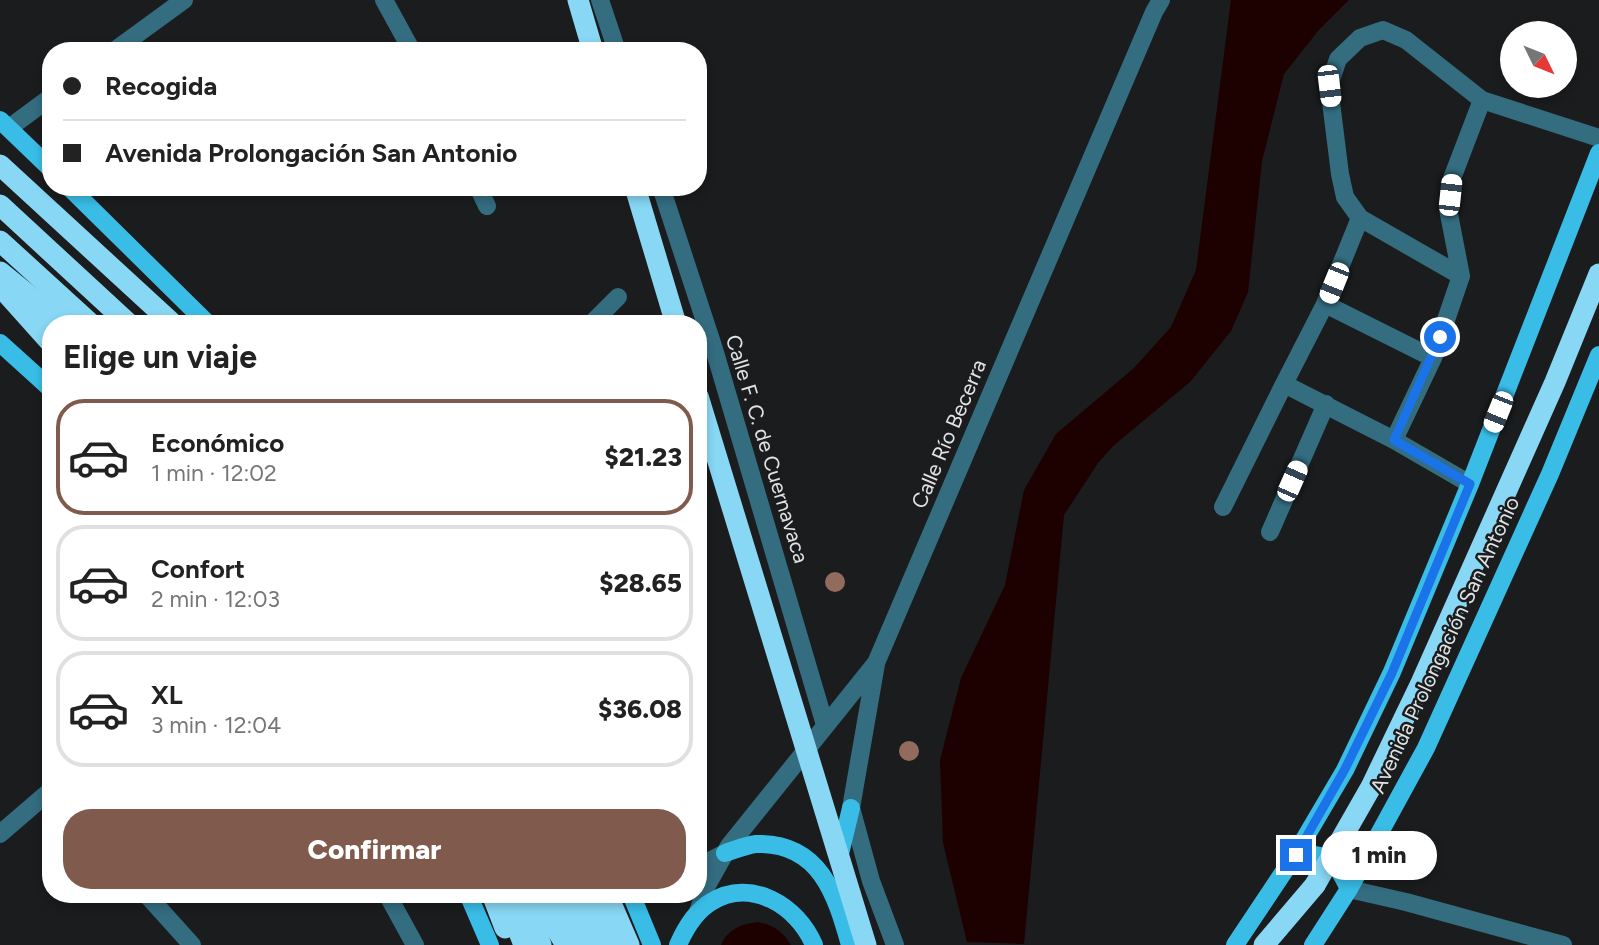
<!DOCTYPE html>
<html lang="es">
<head>
<meta charset="utf-8">
<style>
  body { margin:0; font-family:Figtree,sans-serif; background:#f6f6f6; color:#222; height:100vh; display:flex; flex-direction:column; font-size:26px; white-space:nowrap }
  * { box-sizing:border-box; margin:0 }
  p { font-size:23px; color:#767676 }
  .icon { flex:none; width:38px; height:38px; fill:none; stroke:currentColor; stroke-width:2; stroke-linecap:round; stroke-linejoin:round }
  .map { position:relative; flex:1; overflow:hidden }
  .drawer { position:absolute; left:42px; top:315px; width:665px; height:588px; display:flex; flex-direction:column; background:#fff; border-radius:28px; box-shadow:0 4px 10px #0003 }
  .drawer>* { flex:none }
  .guide { position:absolute; left:42px; top:42px; width:665px; height:154px; border-radius:28px; box-shadow:0 4px 10px #0003; display:grid; align-content:center; height:154px; padding:0 21px; background:#fff }
  .needle { width:46px; rotate:133deg }
  .tools { position:absolute; left:1500px; top:21px; display:grid; gap:14px }
  .tools a { display:grid; place-items:center; width:77px; height:77px; border-radius:50%; background:#fff; box-shadow:0 4px 10px #0003; font-size:35px }
  .end { position:absolute; width:32px; height:32px; margin:-16px; border:9px solid #1a73e8; background:#fff; box-shadow:0 0 0 4px #fff }
  .from { border-radius:50% }
  .bubble { position:absolute; height:49px; border-radius:24px; background:#fff; box-shadow:0 4px 10px #0003; font-size:23px; font-weight:800; line-height:49px; text-align:center }
  .car { position:absolute; width:21px; height:42px; margin:-21px -10px; border-radius:9px; box-shadow:0 0 5px 2px #0007; background:linear-gradient(#fff 24%,#345 0 40%,#fff 0 76%,#345 0 86%,#fff 0) }
  .guide b { display:flex; align-items:center; gap:24px; height:66px; font-size:26px }
  .guide b+b { border-top:2px solid #e0e0e0 }
  .guide i { width:18px; height:18px; background:#222 }
  ul { padding:0; list-style:none }
  li { display:flex; align-items:center; gap:21px; height:116px; margin:0 14px 10px; padding:0 7px; border:4px solid #e0e0e0; border-radius:28px }
  li div { flex:1 }
  li b { display:block; font-size:26px }
  li em { font-style:normal; font-weight:800 }
  li.on { border-color:#805b4d }
  li>.icon { width:63px; height:63px; stroke-width:1.5 }
  h2 { padding:0 21px; font-size:32px; line-height:84px }
  .action { display:flex; gap:14px; margin-top:auto; padding:14px 21px }
  .action a { flex:1; height:80px; border-radius:28px; background:#805b4d; color:#fff; font-size:28px; font-weight:800; line-height:80px; text-align:center }
  .map>svg:first-child { display:block }
  .water { fill:#1d0000 }
  .lines { fill:none; stroke-linecap:round; stroke-linejoin:round }
  .minor { stroke:#346c80; stroke-width:18 }
  .major { stroke:#39bde7; stroke-width:18 }
  .highway { stroke:#88d7f5; stroke-width:21 }
  .highway-bridge { stroke:#88d7f5; stroke-width:21 }
  .tree { fill:#926b5d }
  .route { stroke:#1a73e8; stroke-width:9 }
  .labels { text-anchor:middle; stroke-width:5; stroke-linejoin:round; paint-order:stroke }
  .street-label { font-size:21px; fill:#e0e2e3; stroke:#1a1c1d }
</style>
</head>
<body>
<div class="map">
<svg width="1599" height="945" viewBox="0 0 1599 945">
  <rect width="100%" height="100%" fill="#1a1c1d"/>
  <path class="water" d="M1231,0H1349L1318,31L1284,74L1262,161L1248,292L1231,331L1190,382L1113,446L1098,463L1064,515L1024,944L967,942L943,843L940,760L961,678L1005,585L1024,490L1056,434L1134,368L1171,327L1196,270Z
    M758,922C773,925 783,931 791,945H721C728,929 741,924 758,922Z"/>
  <g class="lines">
    <path class="minor" d="M384,0L412,51
      M600,0L617,51
      M114,51L184,0
      M9,128L51,97
      M478,187L487,206
      M661,187L714,349L825,725
      M1461,276L1360,218L1345,197L1340,174L1329,86L1338,59L1360,38L1383,30L1406,40L1482,100L1599,138
      M1325,304L1433,358
      M591,324L618,297
      M1284,384L1325,304L1360,218
      M1394,440L1470,484
      M1223,507L1284,384L1394,440L1433,358L1461,276L1448,209L1451,181L1482,100
      M1270,532L1326,404
      M876,664L851,808L871,881L895,945
      M0,834L51,790
      M698,867L725,853
      M1349,889L1406,902L1563,945
      M146,894L192,945
      M387,894L415,945
      M698,912L706,887L729,846L876,663L1154,12L1161,0"/>
    <path class="major" d="M0,120L51,169
      M69,187L208,324
      M0,343L51,389
      M725,853C735,850 746,845 756,844C820,842 836,895 850,945
      M1295,855C1329,853 1335,859 1349,889
      M839,858L851,808
      M468,894L490,945
      M631,894L652,945
      M678,945C685,929 696,911 711,902C751,877 798,906 814,945
      M1235,945L1295,855L1345,770L1392,672L1470,484L1599,153
      M1313,945L1349,889L1426,748L1550,474L1599,355"/>
    <path class="highway" d="M578,0L593,51
      M0,165L173,324
      M635,187L676,324
      M0,205L129,324
      M0,241L91,324
      M0,286L51,343
      M492,894L505,928
      M517,894L541,945
      M535,894L566,945
      M556,894L578,943
      M572,894L595,945
      M588,894L612,945
      M607,894L629,945
      M510,909L524,945
      M1264,945L1315,885"/>
    <path class="highway-bridge" d="M0,272L64,324
      M698,396L866,945
      M1315,885L1371,787L1421,683L1555,382L1599,274"/>
  </g>
  <g class="tree">
    <circle cx="835" cy="582" r="10"/>
    <circle cx="909" cy="751" r="10"/>
  </g>
  <g class="lines">
    <path class="route" d="M1296,855L1345,769L1392,673L1470,484L1394,440L1440,337"/>
  </g>
  <g class="labels">
    <g class="street-label">
      <text transform="translate(949 434) rotate(-67)" y="7">Calle Río Becerra</text>
      <text transform="translate(767 449) rotate(73)" y="7">Calle F. C. de Cuernavaca</text>
      <text transform="translate(1445 645) rotate(-65)" y="7">Avenida Prolongación San Antonio</text>
    </g>
  </g>
</svg>
<div class="tools">
<a><svg class="needle" viewBox="-14 -14 28 28"><path d="M0-13l5 13h-10z" fill="#e53935"/><path d="M0 13l5-13h-10z" fill="#767676"/></svg></a>
</div>
<i class="end from" style="left:1440px;top:337px"></i>
<i class="end" style="left:1296px;top:855px"></i>
<div class="bubble" style="left:1321px;top:831px;width:116px">1 min</div>
<i class="car" style="left:1329px;top:86px;rotate:173deg"></i>
<i class="car" style="left:1450px;top:195px;rotate:6deg"></i>
<i class="car" style="left:1334px;top:283px;rotate:202deg"></i>
<i class="car" style="left:1498px;top:412px;rotate:202deg"></i>
<i class="car" style="left:1292px;top:481px;rotate:24deg"></i>
<div class="guide">
<b><i class="from"></i>Recogida</b>
<b><i></i>Avenida Prolongación San Antonio</b>
</div>
<section class="drawer">
<h2>Elige un viaje</h2>
<ul>
<li class="on"><svg class="icon" aria-label="car" viewBox="0 0 24 24"><path d="M5 17H2v-5l4-1 3-4h7l3 4 3 1v5h-3M9 17h6M6 11h13"/><circle cx="7" cy="17" r="2"/><circle cx="17" cy="17" r="2"/></svg><div><b>Económico</b><p>1 min · 12:02</p></div><em>$21.23</em></li>
<li><svg class="icon" aria-label="car" viewBox="0 0 24 24"><path d="M5 17H2v-5l4-1 3-4h7l3 4 3 1v5h-3M9 17h6M6 11h13"/><circle cx="7" cy="17" r="2"/><circle cx="17" cy="17" r="2"/></svg><div><b>Confort</b><p>2 min · 12:03</p></div><em>$28.65</em></li>
<li><svg class="icon" aria-label="car" viewBox="0 0 24 24"><path d="M5 17H2v-5l4-1 3-4h7l3 4 3 1v5h-3M9 17h6M6 11h13"/><circle cx="7" cy="17" r="2"/><circle cx="17" cy="17" r="2"/></svg><div><b>XL</b><p>3 min · 12:04</p></div><em>$36.08</em></li>
</ul>
<div class="action"><a>Confirmar</a></div>
</section>
</div>
</body>
</html>
